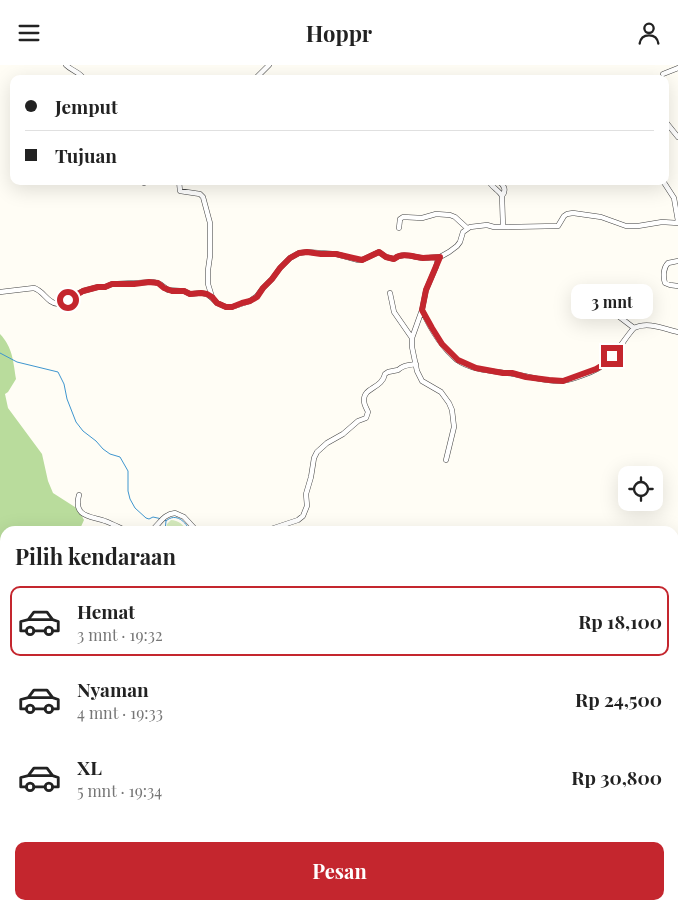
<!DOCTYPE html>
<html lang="id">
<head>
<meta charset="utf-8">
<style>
  body { margin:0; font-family:"Playfair Display",serif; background:#f2f2f2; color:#222; height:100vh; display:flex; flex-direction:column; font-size:19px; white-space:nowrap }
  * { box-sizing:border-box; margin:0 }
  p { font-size:16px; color:#767676 }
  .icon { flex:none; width:28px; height:28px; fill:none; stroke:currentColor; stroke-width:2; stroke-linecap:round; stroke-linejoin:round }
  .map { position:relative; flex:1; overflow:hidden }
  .panel { position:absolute; left:0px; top:461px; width:679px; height:384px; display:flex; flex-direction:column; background:#fff; border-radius:15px 15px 0 0; box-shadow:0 5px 20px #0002 }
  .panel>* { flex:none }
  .top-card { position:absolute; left:10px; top:10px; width:659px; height:110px; border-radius:10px; box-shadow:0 5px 20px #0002; display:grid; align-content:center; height:110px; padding:0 15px; background:#fff }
  .fabs { position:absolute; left:618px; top:401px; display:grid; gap:10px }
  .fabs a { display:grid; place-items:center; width:45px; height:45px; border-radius:10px; background:#fff; box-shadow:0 5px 20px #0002; font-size:25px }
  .end { position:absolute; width:22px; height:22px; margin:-11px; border:6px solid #c4262e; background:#fff; box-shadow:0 0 0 2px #fff }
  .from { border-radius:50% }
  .bubble { position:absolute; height:35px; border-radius:10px; background:#fff; box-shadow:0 5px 20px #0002; font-size:16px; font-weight:700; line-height:35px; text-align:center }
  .top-card b { display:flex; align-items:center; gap:18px; height:48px; font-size:19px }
  .top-card b+b { border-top:1px solid #e0e0e0 }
  .top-card i { width:12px; height:12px; background:#222 }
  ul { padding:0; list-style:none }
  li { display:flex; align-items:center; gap:15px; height:70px; margin:0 10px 8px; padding:0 5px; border:2px solid transparent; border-radius:10px }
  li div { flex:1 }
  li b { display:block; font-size:19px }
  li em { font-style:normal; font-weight:700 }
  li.selected { border-color:#c4262e }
  li>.icon { width:45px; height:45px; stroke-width:1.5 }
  h2 { padding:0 15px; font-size:22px; line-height:60px }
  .cta { display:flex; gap:10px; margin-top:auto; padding:10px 15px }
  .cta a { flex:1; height:58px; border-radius:10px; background:#c4262e; color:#fff; font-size:20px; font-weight:700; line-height:58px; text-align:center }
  header { display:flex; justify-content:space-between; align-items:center; height:65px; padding:0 15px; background:#fff; font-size:22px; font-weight:700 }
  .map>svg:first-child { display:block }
  .green { fill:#d5ebbd }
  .forest { fill:#b9dc9c }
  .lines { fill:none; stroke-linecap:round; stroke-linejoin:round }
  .stream { stroke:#3f96cf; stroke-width:1 }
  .street-casing { stroke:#444; stroke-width:5.5 }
  .street { stroke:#fff; stroke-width:4.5 }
  .route { stroke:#c4262e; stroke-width:6 }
</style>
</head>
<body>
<header><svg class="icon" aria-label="menu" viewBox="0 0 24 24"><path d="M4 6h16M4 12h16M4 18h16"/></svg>Hoppr<svg class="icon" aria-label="person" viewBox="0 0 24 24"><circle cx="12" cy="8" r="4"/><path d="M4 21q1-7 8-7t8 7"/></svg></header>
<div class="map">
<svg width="678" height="844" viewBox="0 0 678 844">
  <rect width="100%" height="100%" fill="#fffdf5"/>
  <path class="green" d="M171,455C178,455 184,460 187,466H166L167,459Z"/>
  <path class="forest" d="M0,269C13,283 13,296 16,314L8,327L5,329L8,343L42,389L48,416L53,428L78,444L84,455L79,466H5V840H330L332,844H0Z"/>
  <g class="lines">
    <path class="stream" d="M0,288L17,297L58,307L64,319L67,334L76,357L83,366L96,376L103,384L110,389L120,392L128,406V426L130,434L135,443L146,453L149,454L153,452L162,454
      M165,455L166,456C176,447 186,457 190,466
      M165,466L166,456
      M337,840V844
      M443,844L445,840"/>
    <defs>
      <path id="street" d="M66,0C72,6 80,7 84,14
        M663,9L678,3
        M255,14L269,0
        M665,56L678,72
        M179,116L180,126L200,129L203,132L210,158V191L208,205V219L212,232
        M489,116C491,122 499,125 502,131L503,162
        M498,116C504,120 507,125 502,131
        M663,116L674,133L678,156
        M144,118V116
        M399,163L400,154L403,152L422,153L436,149L450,150L455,152L467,163
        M678,196L668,198C663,203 663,212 665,218L670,220L678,221
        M0,227L34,223C44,226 47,238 58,239L83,226L98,222H105L112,219L154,217L160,219L168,225L184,226L190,229L201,228L207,229L212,233L217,238L226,242H232L250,236L257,231L263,223L272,214L280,203L290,193L299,188L307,187L336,189L358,195H362L379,187L386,192L394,194C402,187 413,192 422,193C428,193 434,192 439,192
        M390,228L394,247L412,273
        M422,245C430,263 441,282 457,295C473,306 495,306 513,309C529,311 545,317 562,316C572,315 590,308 599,303C614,294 623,275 634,263C648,256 664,264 678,267
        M596,248L613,247L634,263
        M446,395L454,362L452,345L449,338L441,327L422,316L417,306L412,282V273L422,245L426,225L436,202L438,194L440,192L449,187L457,181L460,177L463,167L470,162L487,160L494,162H503L558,161L564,151L567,149L573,148L601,152L626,161H638L662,157L678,158
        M79,430C73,452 90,451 105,456C113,459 120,463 127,466
        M151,466C160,459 163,449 175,448L184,452L197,466
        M265,466L298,455L303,451L307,441L306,429L311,412L314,393L317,387L327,378L343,369L358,356L366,353L368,347C367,344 364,340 364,336C363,322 382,324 385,309L388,307L398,305C403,300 409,300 416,299"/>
    </defs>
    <use href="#street" class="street-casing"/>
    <use href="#street" class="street"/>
  </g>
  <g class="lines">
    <path class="route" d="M68,235L83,226L98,222H105L112,219H134L149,217L158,218L164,223L172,226H184L190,229L201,228L207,229L212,232L217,238L226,242H232L242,238L250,236L257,232L263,223L272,214L280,203L290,193L299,188L307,187L321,189H336L362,195L379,187L386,192L394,194C402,187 413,192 423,193C428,193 434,192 440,192L426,225L422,245L432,263L442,279L458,295L476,303L503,308H512L526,312L549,315L563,316L596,304L601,301L612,291"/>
  </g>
</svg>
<div class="fabs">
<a><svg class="icon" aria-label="locate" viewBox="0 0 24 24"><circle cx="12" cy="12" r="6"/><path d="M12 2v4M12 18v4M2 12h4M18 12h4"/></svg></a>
</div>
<i class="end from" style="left:68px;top:235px"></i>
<i class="end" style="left:612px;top:291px"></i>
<div class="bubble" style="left:571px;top:219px;width:82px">3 mnt</div>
<div class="top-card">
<b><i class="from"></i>Jemput</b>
<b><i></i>Tujuan</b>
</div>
<section class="panel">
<h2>Pilih kendaraan</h2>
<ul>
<li class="selected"><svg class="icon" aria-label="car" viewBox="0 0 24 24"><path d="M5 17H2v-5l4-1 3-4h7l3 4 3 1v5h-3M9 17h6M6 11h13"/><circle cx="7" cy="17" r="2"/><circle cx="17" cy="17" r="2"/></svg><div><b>Hemat</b><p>3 mnt · 19:32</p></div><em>Rp 18,100</em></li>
<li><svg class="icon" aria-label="car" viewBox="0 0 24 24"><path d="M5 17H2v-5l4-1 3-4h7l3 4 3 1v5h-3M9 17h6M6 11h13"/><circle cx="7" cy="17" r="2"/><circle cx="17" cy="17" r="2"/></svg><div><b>Nyaman</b><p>4 mnt · 19:33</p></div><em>Rp 24,500</em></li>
<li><svg class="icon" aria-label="car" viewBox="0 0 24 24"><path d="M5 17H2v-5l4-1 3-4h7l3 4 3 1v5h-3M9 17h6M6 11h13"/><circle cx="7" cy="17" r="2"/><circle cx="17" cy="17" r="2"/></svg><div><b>XL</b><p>5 mnt · 19:34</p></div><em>Rp 30,800</em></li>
</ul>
<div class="cta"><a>Pesan</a></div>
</section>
</div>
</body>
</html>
